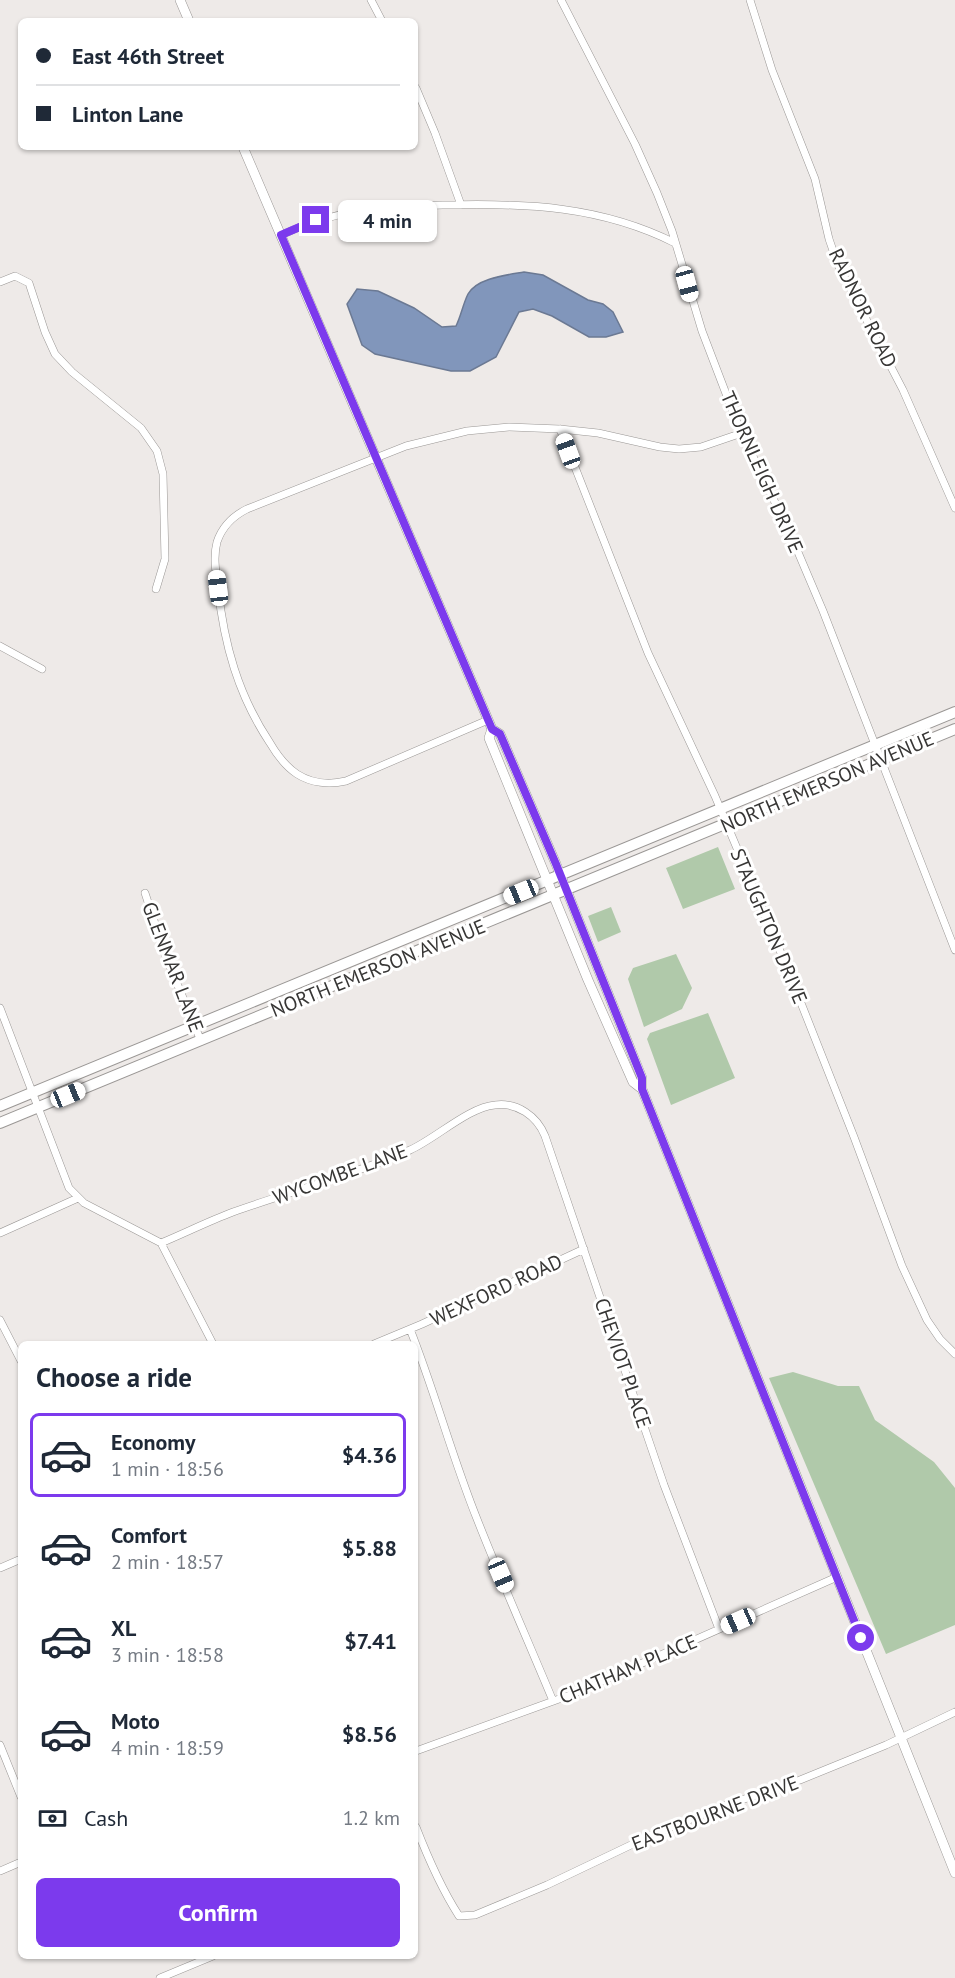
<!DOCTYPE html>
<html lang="en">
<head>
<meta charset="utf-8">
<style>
  body { margin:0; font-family:"PT Sans",sans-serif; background:#f2f2f3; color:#1f2937; height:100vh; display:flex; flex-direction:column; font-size:22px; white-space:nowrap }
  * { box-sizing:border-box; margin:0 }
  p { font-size:20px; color:#747a83 }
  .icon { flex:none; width:33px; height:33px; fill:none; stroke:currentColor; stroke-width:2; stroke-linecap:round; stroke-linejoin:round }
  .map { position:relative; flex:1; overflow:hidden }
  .details { position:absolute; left:18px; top:1341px; width:400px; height:618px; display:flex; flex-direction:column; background:#fff; border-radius:9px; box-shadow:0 2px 4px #0004 }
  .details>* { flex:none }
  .banner { position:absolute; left:18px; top:18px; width:400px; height:132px; border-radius:9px; box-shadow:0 2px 4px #0004; display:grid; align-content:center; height:132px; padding:0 18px; background:#fff }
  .end { position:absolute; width:27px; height:27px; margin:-14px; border:8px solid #7c3aed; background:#fff; box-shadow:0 0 0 3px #fff }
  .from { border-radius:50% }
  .bubble { position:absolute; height:42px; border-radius:9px; background:#fff; box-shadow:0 2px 4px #0004; font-size:20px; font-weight:800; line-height:42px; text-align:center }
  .car { position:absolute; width:18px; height:36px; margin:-18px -9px; border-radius:8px; box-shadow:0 0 4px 2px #0007; background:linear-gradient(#fff 24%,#345 0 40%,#fff 0 76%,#345 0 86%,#fff 0) }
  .banner b { display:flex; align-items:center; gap:21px; height:57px; font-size:22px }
  .banner b+b { border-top:2px solid #e0e1e3 }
  .banner i { width:15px; height:15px; background:#1f2937 }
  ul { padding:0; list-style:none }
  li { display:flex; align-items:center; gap:18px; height:84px; margin:0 12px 9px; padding:0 6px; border:3px solid transparent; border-radius:9px }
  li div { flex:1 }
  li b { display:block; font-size:22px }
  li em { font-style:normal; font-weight:800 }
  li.selected { border-color:#7c3aed }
  li>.icon { width:54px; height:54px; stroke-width:1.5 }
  h2 { padding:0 18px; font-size:27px; line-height:72px }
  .pay { display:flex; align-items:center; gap:15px; height:66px; padding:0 18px; font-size:22px }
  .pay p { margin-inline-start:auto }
  .button { display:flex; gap:12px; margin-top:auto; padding:12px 18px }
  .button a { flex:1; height:69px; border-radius:9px; background:#7c3aed; color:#fff; font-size:24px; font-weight:800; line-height:69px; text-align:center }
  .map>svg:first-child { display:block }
  .green { fill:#b0c9aa }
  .water { fill:#8196bb; stroke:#6b7993; stroke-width:1.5 }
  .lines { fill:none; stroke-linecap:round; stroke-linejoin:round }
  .street-casing { stroke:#9a9795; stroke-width:8 }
  .secondary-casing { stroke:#9a9795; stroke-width:10 }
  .primary-casing { stroke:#9a9795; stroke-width:12 }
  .street { stroke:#fff; stroke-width:7 }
  .secondary { stroke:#fff; stroke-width:9 }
  .primary { stroke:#fff; stroke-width:10 }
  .route { stroke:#7c3aed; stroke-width:8 }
  .labels { text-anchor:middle; stroke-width:6; stroke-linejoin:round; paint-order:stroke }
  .street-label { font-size:20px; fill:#373635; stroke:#fff }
</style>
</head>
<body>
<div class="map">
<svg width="955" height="1978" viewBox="0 0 955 1978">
  <rect width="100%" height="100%" fill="#eeeae8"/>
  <path class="green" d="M718,847L735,889L683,909L666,868Z
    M611,907L621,932L598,942L588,916Z
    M676,954L692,988L682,1009L644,1027L628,979L633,968Z
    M708,1013L735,1078L671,1105L647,1039L650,1033Z
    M793,1372L838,1386H859L875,1420L934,1462L955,1488V1625L886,1654L769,1378Z"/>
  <path class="water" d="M524,272L543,275L588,300L603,304L613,312L623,332L606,337H589L552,316L533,309L519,312L496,357L470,371H451L375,354L362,345L347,304L357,289L378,291L414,308L442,327L456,326C461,316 463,304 468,294C477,278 507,275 524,272Z"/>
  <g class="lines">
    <defs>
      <path id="street" d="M371,0L382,21
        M561,0L635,144L657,193L672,231L702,331L738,425L792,538L823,611L955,950
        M750,0L772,70L815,179L829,239L838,265L903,390L955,508
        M416,88L435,133L461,205
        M281,235C338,208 384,207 446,205C527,203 601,206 675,243
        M0,282L15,276L29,283L45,332L55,354L72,372L141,428L157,451L163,474L165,559L156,589
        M560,429L648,653L715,796L786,965L854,1137L902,1266L927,1320L940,1339L955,1354
        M0,646L42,669
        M488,720L346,781C329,785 311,783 297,774C285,766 277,755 270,743C238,695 224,644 218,588C216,573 213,557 217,542C222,527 233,516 247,509L406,446L467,431L509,427L560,429L598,433L660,447L679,449L701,447L742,433
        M145,893L166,957L201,1041
        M0,1008L69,1188L84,1203L161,1243L213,1344
        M0,1233L78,1198
        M161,1243C185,1233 209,1221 233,1212C292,1191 353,1175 410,1150C435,1139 469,1107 495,1105C517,1102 537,1116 545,1136L664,1485L719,1629
        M0,1320L21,1361
        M410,1329C435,1392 452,1457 477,1519C501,1580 528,1641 553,1701
        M374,1344L422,1324L584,1249
        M0,1568L21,1559
        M0,1745L21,1797
        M416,1751L570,1695L837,1577
        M416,1827C428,1858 441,1888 459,1916L475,1915L547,1885L654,1834L721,1807L800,1780L886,1745L955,1712
        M0,1871L21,1862
        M160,1978L213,1956"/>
      <path id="secondary" d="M180,0L189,21
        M243,147L492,729L500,734L556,864L642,1078V1089L955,1873
        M492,729L489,738L588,980L633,1082L642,1089"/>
      <path id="primary" d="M0,1106L955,712
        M0,1123L955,729"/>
    </defs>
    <use href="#street" class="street-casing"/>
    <use href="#secondary" class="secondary-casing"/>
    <use href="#primary" class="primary-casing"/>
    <use href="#street" class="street"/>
    <use href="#secondary" class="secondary"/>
    <use href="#primary" class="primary"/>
  </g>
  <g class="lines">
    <path class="route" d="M316,220L281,235L492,729L500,734L556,864L642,1078V1089L861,1638"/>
  </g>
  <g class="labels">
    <g class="street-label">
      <text transform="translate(863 308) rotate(64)" y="7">RADNOR ROAD</text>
      <text transform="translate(762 472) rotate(66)" y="7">THORNLEIGH DRIVE</text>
      <text transform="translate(827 782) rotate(-23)" y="7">NORTH EMERSON AVENUE</text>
      <text transform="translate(769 926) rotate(67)" y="7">STAUGHTON DRIVE</text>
      <text transform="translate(173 967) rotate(69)" y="7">GLENMAR LANE</text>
      <text transform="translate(378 968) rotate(-22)" y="7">NORTH EMERSON AVENUE</text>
      <text transform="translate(340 1174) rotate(-20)" y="7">WYCOMBE LANE</text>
      <text transform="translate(496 1290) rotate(-25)" y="7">WEXFORD ROAD</text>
      <text transform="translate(623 1363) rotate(71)" y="7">CHEVIOT PLACE</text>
      <text transform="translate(628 1669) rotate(-23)" y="7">CHATHAM PLACE</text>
      <text transform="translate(715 1813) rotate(-21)" y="7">EASTBOURNE DRIVE</text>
    </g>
  </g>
</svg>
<i class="end from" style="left:861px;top:1638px"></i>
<i class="end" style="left:316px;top:220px"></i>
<div class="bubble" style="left:338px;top:200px;width:99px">4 min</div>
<i class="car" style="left:687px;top:284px;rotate:165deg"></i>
<i class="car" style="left:568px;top:451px;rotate:340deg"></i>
<i class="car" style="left:218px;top:588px;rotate:353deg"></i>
<i class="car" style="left:521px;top:892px;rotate:248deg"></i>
<i class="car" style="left:68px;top:1095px;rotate:68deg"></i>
<i class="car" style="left:501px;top:1575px;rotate:157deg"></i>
<i class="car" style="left:738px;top:1621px;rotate:246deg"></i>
<div class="banner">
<b><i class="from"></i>East 46th Street</b>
<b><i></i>Linton Lane</b>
</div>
<section class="details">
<h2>Choose a ride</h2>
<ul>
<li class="selected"><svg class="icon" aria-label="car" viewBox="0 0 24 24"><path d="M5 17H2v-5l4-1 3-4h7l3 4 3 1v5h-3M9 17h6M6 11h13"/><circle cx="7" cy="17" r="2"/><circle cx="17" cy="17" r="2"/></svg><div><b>Economy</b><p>1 min · 18:56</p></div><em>$4.36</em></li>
<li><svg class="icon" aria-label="car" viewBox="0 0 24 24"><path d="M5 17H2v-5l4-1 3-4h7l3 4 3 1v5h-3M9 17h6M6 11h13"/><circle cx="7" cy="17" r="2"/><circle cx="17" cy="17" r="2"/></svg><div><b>Comfort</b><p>2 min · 18:57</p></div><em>$5.88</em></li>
<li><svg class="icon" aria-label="car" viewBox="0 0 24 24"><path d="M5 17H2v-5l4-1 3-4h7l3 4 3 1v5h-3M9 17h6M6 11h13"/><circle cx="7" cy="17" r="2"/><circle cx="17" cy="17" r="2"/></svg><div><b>XL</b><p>3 min · 18:58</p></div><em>$7.41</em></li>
<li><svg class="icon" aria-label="car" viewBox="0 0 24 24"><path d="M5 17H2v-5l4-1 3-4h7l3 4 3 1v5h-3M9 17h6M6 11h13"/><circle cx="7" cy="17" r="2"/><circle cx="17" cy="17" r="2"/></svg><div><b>Moto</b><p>4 min · 18:59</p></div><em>$8.56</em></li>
</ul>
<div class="pay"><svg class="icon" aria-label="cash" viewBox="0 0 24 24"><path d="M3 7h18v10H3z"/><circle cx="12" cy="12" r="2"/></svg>Cash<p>1.2 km</p></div>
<div class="button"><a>Confirm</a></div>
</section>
</div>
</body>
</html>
